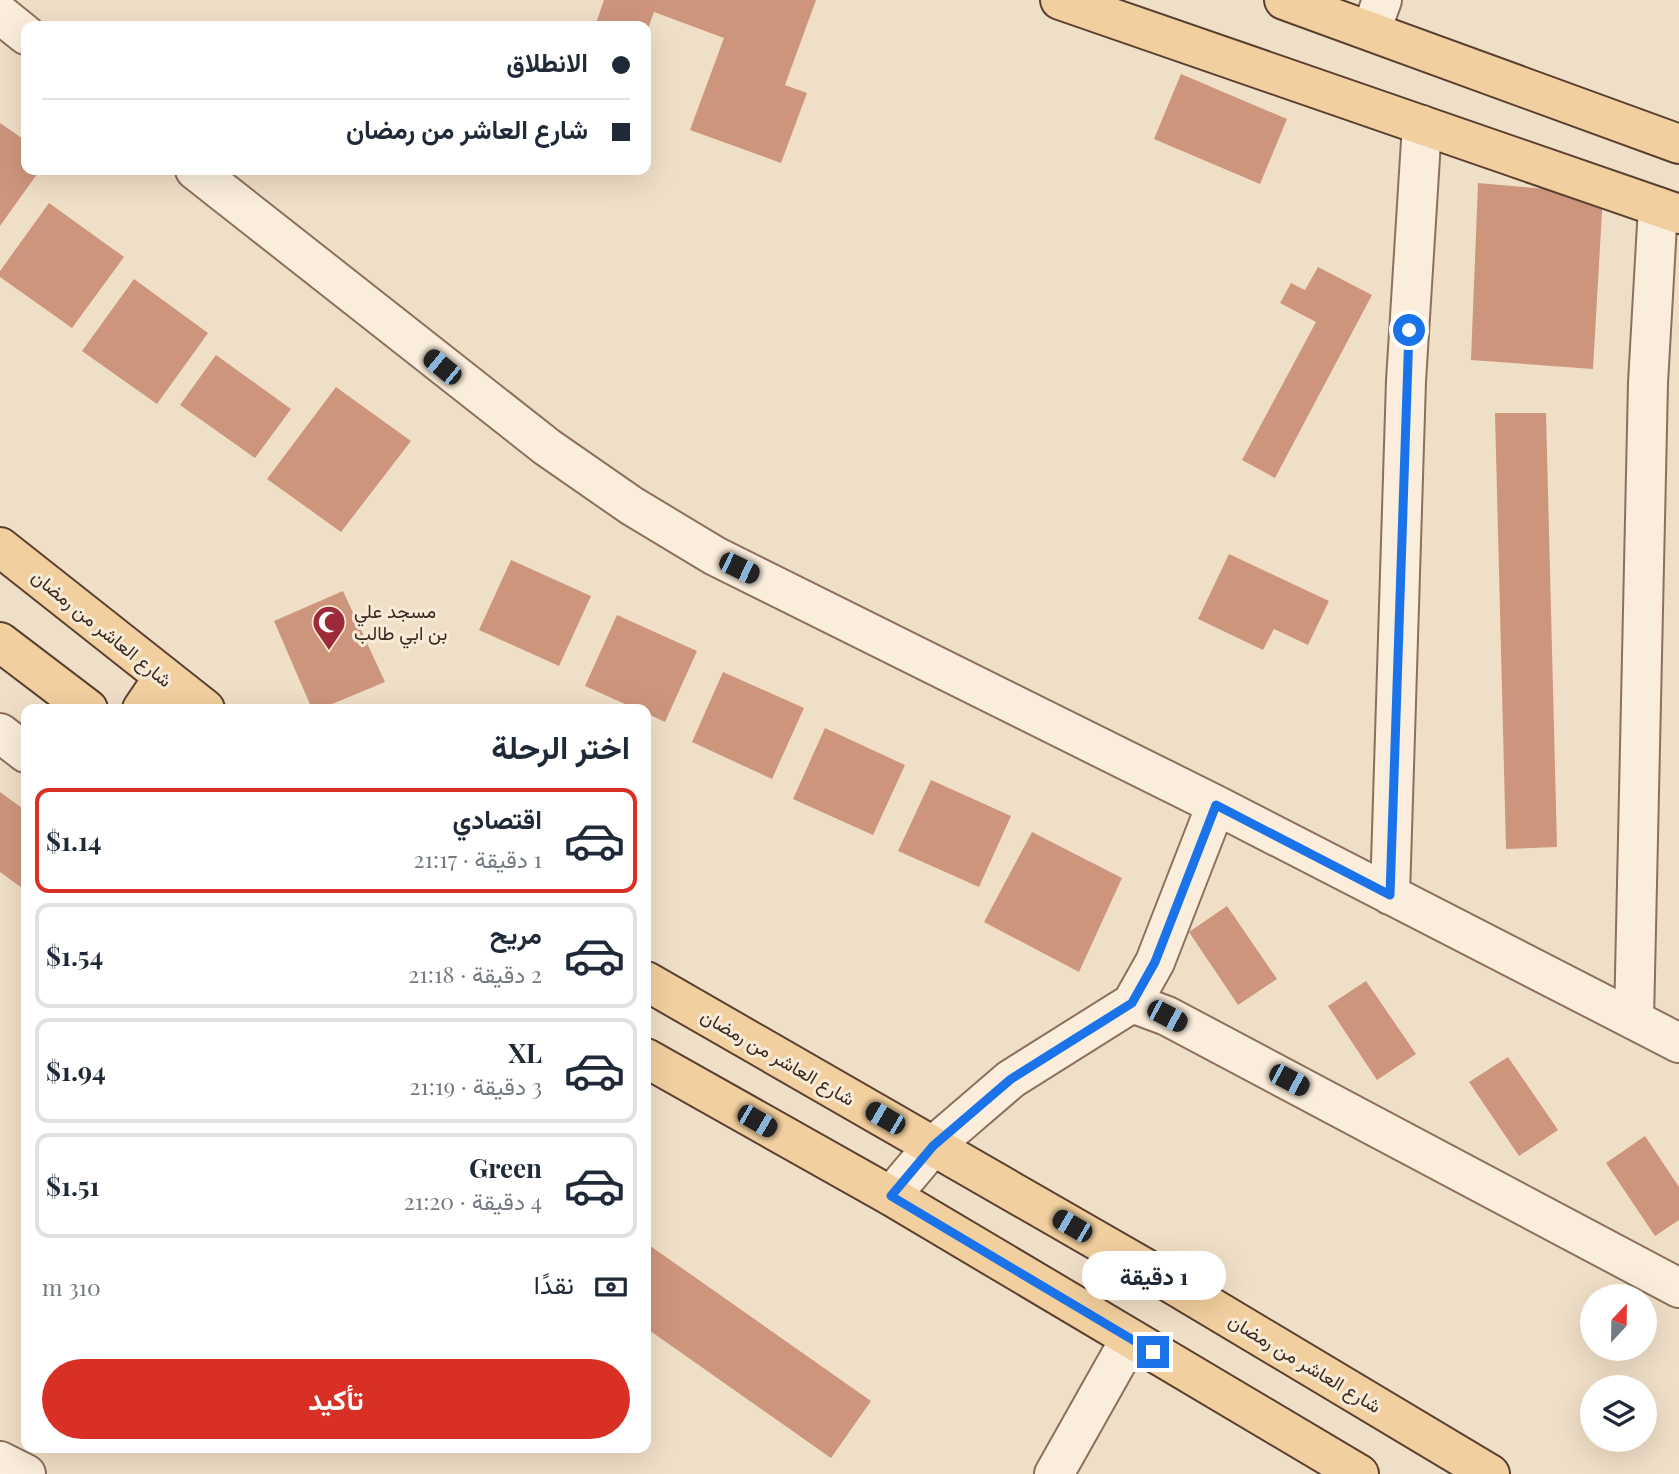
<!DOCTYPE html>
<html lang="ar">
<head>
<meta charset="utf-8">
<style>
  body { margin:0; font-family:"Playfair Display",Vazirmatn,serif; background:#f2f2f3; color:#1f2937; direction:rtl; height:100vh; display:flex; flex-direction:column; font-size:26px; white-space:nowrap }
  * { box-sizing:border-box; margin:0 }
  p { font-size:23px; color:#747a83 }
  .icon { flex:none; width:38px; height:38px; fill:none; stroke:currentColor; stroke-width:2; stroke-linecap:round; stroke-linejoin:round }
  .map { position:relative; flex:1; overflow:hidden; direction:ltr }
  .drawer { position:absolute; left:21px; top:704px; width:630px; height:749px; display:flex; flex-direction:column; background:#fff; border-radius:14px; box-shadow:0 7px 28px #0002; direction:rtl }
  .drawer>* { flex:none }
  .banner { position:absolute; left:21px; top:21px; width:630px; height:154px; border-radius:14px; box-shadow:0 7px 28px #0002; direction:rtl; display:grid; align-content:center; height:154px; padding:0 21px; background:#fff }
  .needle { width:46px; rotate:22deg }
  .controls { position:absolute; left:1580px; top:1284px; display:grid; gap:14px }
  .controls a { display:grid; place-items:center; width:77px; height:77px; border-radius:50%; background:#fff; box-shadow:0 7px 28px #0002; font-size:35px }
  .end { position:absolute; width:32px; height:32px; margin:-16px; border:9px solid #1a73e8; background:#fff; box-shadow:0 0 0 4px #fff }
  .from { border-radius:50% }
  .bubble { position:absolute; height:49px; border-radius:24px; background:#fff; box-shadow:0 7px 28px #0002; font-size:23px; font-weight:700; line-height:49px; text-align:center; direction:rtl }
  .car { position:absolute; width:21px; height:42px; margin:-21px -10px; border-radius:9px; box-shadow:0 0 5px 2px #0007; background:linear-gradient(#222 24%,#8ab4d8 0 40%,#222 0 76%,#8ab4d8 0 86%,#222 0) }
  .banner b { display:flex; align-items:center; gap:24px; height:66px; font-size:26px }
  .banner b+b { border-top:2px solid #e0e1e3 }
  .banner i { width:18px; height:18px; background:#1f2937 }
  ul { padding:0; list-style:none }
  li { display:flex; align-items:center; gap:21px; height:105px; margin:0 14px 10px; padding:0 7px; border:4px solid #e0e1e3; border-radius:14px }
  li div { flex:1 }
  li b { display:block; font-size:26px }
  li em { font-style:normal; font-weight:700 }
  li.active { border-color:#d93025 }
  li>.icon { width:63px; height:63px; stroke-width:1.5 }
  h2 { padding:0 21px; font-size:32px; line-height:84px }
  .pay { display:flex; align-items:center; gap:18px; height:77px; padding:0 21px; font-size:26px }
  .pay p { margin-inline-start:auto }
  .action { display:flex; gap:14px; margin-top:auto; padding:14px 21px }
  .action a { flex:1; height:80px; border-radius:42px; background:#d93025; color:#fff; font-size:28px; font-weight:700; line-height:80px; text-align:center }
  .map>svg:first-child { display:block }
  .building { fill:#ce957d }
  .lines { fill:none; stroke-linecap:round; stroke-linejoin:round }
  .minor-casing { stroke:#8c705c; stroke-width:42 }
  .major-casing { stroke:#5a3f30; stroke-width:42 }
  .minor { stroke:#faeddb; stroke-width:38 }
  .major { stroke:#f2cf9f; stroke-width:38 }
  .route { stroke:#1a73e8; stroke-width:9 }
  .labels { text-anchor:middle; stroke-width:6; stroke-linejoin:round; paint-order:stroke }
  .poi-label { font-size:19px; fill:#3c2a20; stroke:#f7ead7; text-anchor:start }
  .street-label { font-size:19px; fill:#3c2a20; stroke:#f7ead7 }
</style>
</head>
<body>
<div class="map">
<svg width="1679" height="1474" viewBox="0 0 1679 1474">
  <rect width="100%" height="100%" fill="#f0dfc7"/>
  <path class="building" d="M604,0H816L785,85L807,93L781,163L690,130L724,38L654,12L646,34V26H595Z
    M1181,74L1287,119L1260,184L1154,139Z
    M0,123L26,141V170H40L0,226Z
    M1478,183L1603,194L1593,369L1471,360Z
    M49,203L124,257L72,328L0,277V271Z
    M1318,267L1372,295L1275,478L1242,460L1316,322L1280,303L1291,283L1305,290Z
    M134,279L208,333L157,404L82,351Z
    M216,355L291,409L255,458L180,405Z
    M336,387L411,441L341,532L267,479Z
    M1495,413H1546L1557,847L1506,849Z
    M1229,554L1329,601L1308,645L1274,629L1263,650L1198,619Z
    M511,560L591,596L559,666L479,630Z
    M343,591L385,682L320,709H312L274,621Z
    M617,615L697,651L665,722L646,713V709H636L585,686Z
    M723,672L804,708L772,779L692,742Z
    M825,728L905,765L873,835L793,799Z
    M931,780L1011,816L979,887L898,851Z
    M0,792L26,811V891L0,872Z
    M1032,832L1122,878L1079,972L984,922Z
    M1227,906L1277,979L1238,1005L1189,932Z
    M1366,981L1416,1054L1377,1080L1328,1006Z
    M1508,1057L1558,1130L1519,1156L1469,1082Z
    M1645,1136L1679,1187V1220L1655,1236L1606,1163Z
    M646,1243L871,1401L831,1458L646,1328Z"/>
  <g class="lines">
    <defs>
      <path id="minor" d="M0,14L26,35
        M1371,31L1382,0
        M195,170L547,447L632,506L715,556L1216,805L1679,1043
        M0,733L26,753
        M1390,895L1406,381L1422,125
        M1132,1003L1167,1016L1679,1288
        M1634,1020L1648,383L1658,207
        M891,1196L933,1146L1011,1079L1132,1003L1155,962L1216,805
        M0,1461L26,1474
        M1054,1474L1130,1339"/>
      <path id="major" d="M1060,0L1679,214
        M1284,0L1679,144
        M0,547L205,709
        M0,642L88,709
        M142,709L163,678
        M646,981L1164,1279L1490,1474
        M646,1058L891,1196L1359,1474"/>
    </defs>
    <use href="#minor" class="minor-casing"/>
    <use href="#major" class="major-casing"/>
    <use href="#minor" class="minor"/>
    <use href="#major" class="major"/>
  </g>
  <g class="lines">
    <path class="route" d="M1153,1352L891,1196L933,1146L1011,1079L1132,1003L1155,962L1216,805L1390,895L1409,330"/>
  </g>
  <defs>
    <symbol id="mosque-pin" viewBox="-11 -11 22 30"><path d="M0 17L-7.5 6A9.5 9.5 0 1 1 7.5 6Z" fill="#9d2a38" stroke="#f7ead7"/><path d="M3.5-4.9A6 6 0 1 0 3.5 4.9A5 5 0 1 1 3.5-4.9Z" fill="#fff"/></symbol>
  </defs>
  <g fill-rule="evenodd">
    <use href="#mosque-pin" x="310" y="603" width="38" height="52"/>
  </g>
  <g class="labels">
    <g class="poi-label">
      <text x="354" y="618">مسجد علي<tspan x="354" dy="22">بن ابي طالب</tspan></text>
    </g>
    <g class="street-label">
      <text transform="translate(102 628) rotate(39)" y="7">شارع العاشر من رمضان</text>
      <text transform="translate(778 1057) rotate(30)" y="7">شارع العاشر من رمضان</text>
      <text transform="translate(1305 1363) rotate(31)" y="7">شارع العاشر من رمضان</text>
    </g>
  </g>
</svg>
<div class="controls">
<a><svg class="needle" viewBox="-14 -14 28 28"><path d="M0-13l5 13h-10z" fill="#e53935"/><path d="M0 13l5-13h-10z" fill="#747a83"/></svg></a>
<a><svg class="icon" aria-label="layers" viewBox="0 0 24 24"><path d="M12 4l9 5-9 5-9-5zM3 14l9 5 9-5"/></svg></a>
</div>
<i class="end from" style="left:1409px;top:330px"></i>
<i class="end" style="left:1153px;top:1352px"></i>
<div class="bubble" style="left:1082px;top:1251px;width:144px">1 دقيقة</div>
<i class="car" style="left:442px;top:367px;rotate:309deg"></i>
<i class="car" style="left:739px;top:568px;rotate:116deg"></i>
<i class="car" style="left:1167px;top:1016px;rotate:118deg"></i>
<i class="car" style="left:1289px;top:1080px;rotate:118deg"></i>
<i class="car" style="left:885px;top:1118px;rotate:300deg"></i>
<i class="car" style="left:757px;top:1121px;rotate:120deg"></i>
<i class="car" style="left:1072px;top:1226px;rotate:300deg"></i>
<div class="banner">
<b><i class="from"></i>الانطلاق</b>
<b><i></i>شارع العاشر من رمضان</b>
</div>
<section class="drawer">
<h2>اختر الرحلة</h2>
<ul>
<li class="active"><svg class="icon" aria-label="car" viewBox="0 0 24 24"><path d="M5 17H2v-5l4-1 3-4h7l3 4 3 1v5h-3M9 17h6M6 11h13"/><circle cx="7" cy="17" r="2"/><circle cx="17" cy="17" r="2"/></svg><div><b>اقتصادي</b><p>1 دقيقة · 21:17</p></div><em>$1.14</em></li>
<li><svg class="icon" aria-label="car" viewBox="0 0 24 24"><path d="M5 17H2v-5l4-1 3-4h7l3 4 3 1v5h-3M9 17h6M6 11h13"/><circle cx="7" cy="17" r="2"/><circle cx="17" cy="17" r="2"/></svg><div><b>مريح</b><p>2 دقيقة · 21:18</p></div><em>$1.54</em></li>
<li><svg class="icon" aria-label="car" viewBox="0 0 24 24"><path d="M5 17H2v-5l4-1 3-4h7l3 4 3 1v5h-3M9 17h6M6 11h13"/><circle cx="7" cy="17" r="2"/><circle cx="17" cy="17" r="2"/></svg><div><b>XL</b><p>3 دقيقة · 21:19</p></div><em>$1.94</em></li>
<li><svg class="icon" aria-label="car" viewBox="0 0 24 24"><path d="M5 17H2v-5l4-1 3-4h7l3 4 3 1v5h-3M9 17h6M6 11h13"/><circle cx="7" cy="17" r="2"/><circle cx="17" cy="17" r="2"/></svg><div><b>Green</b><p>4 دقيقة · 21:20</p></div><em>$1.51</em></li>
</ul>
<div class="pay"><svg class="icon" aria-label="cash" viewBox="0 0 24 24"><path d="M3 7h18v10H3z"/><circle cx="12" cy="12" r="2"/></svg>نقدًا<p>310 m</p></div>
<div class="action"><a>تأكيد</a></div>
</section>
</div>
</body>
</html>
